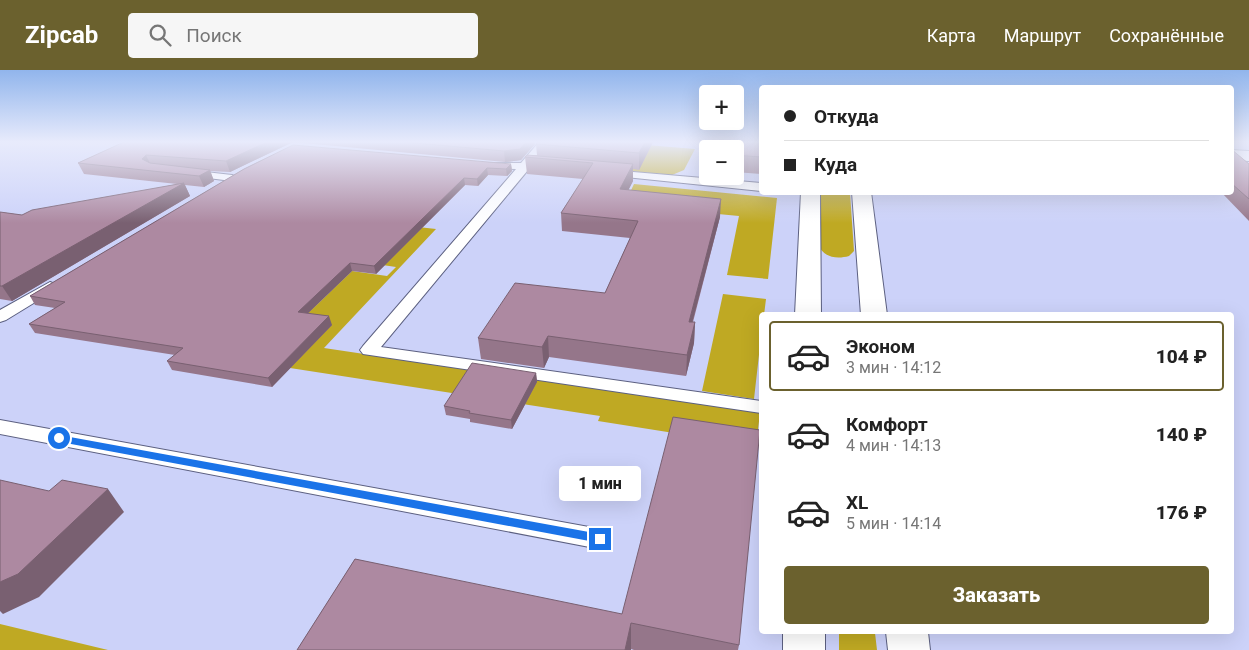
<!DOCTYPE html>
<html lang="ru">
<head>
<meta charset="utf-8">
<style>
  body { margin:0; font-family:Roboto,sans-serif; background:#f6f6f6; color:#222; height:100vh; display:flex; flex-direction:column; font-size:19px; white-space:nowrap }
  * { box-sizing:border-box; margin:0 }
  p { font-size:16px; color:#767676 }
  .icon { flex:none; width:28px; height:28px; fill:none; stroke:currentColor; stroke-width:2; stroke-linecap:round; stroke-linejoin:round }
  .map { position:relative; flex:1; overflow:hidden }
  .details { position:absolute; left:759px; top:242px; width:475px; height:322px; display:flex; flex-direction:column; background:#fff; border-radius:5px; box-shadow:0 5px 20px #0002 }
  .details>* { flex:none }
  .banner { position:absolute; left:759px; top:15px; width:475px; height:110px; border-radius:5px; box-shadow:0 5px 20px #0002; display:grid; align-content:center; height:110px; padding:0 25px; background:#fff }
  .buttons { position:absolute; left:699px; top:15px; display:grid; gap:10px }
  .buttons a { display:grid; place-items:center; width:45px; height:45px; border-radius:5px; background:#fff; box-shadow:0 5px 20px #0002; font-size:25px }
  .end { position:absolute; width:22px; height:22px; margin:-11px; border:6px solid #1a73e8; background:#fff; box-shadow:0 0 0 2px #fff }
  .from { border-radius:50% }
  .bubble { position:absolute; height:35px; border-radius:5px; background:#fff; box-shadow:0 5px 20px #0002; font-size:16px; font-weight:800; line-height:35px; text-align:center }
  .banner b { display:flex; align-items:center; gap:18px; height:48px; font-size:19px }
  .banner b+b { border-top:1px solid #e0e0e0 }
  .banner i { width:12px; height:12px; background:#222 }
  ul { padding:9px 0 0; list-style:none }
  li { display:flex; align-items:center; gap:15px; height:70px; margin:0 10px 8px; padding:0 15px; border:2px solid transparent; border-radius:5px }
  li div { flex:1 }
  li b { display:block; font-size:19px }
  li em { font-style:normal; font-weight:800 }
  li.current { border-color:#6b612e }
  li>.icon { width:45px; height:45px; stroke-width:1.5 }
  .primary-button { display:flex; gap:10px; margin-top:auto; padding:10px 25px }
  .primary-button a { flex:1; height:58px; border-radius:5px; background:#6b612e; color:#fff; font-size:20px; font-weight:800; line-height:58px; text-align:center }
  header { display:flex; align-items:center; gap:30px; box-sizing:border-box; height:70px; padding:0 25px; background:#6b612e; color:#fff }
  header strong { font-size:24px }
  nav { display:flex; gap:28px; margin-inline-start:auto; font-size:18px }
  .search { width:350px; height:45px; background:#f6f6f6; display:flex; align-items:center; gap:12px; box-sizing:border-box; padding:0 18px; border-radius:5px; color:#767676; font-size:19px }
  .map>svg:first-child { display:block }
  .green { fill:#bfa923 }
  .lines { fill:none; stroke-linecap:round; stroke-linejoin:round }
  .lane-casing { stroke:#5c6081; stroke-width:2 }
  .street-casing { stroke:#5c6081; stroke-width:2 }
  .secondary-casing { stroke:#5c6081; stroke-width:2 }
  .lane { fill:#fff; fill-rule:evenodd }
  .street { fill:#fff; fill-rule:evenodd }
  .secondary { fill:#fff; fill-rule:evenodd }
  .wall { fill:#95768a }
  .shaded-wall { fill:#796071 }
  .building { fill:#ad89a1; stroke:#796071 }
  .route { fill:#1a73e8 }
</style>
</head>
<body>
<header>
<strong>Zipcab</strong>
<div class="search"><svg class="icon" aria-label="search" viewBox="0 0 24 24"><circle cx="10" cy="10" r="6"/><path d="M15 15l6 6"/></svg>Поиск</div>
<nav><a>Карта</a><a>Маршрут</a><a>Сохранённые</a></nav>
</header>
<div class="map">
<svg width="1249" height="580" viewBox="0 0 1249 580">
  <rect width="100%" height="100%" fill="#ccd2f9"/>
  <path class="green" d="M554,72L635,74L695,79L684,100L672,105L662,104L549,94Z
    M634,114L777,128L768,209L727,205L739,146L624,135Z
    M820,123H850L854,181L849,186C838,189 826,188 820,178Z
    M400,155L436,159L324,278L760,343L756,376L598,351L600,346L290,298L301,250L352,201L387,206L396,197L362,192Z
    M723,224L766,229L764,245H761V267L754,329L702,321Z
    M0,554L108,580H0Z
    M839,563H875L877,580H839Z"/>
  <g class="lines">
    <defs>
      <path id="lane" d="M539,72H550L533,93L553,95L555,97L553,99L528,100L381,277L761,331V343L363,284L360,280L363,276L516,99L488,98L482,95L484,93H521Z
        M188,100L232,105L238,108L232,111L184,105L182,103Z
        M610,100L761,113V121L606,105L604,103L606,101Z
        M50,212L55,214L58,217L55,220L6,250L0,252V240Z
        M0,350L600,459L608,462L612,469L608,476L600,479L0,364Z"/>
      <path id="street" d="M1231,80L1249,81V91L1231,90Z"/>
      <path id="secondary" d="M801,122H820L821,245H795Z
        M852,122H871L887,245H861Z
        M783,562H825V580H783Z
        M886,562H928L930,580H888Z"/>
    </defs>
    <use href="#lane" class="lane-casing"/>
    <use href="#street" class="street-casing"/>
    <use href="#secondary" class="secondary-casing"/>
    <use href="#lane" class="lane"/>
    <use href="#street" class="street"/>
    <use href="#secondary" class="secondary"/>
  </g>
  <path class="wall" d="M124,72H534L535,74L521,90L505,92L293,72L230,102L210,101L214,111L204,117L185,115L190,126L12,231L0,229V142L22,145L177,114L84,104L78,93Z
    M538,72H653L639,100L633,99V111L628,120L720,147L693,252H695L694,273L686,306L549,287L544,298L481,289L478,268L605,223L630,168L562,161L561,143L583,109L527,104L525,87L537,85L536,74Z
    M761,72V104L735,102V79Z
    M1231,79L1249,94V151L1221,122H1231Z
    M511,94L512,101L507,106L488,105L478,116L465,115L376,204L352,201L308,243L332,255L272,317L172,300L167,291L175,285L35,263L29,254L55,238L35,235L30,226L244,99Z
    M536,303L537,312L512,359L470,352V349L446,345L444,336Z
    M355,489L739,575L738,580H634L631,579V580H297Z"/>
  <path class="shaded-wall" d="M267,72H293L230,102L226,91Z
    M525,72H534L535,74L521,90L505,92L504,81Z
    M645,72H653L639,100V83Z
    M146,85L151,96L142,89Z
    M511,94L512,101L507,106L506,99Z
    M633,94V111L620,137V119Z
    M487,98L488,105L478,116L477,109Z
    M210,100L214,111L204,117L199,106Z
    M464,108L465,115L376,204L374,196Z
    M184,113L190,126L12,231L2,216Z
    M721,129L720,147L687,272L689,252Z
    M350,193L352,201L301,250L298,242Z
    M329,246L332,255L272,317L268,308Z
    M695,252L694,273L686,306L687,285Z
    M548,266L549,287L544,298L542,277Z
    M536,303L537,312L512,359L511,350Z
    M108,419L124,442L39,527L3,544L0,541V512Z
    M631,553V580H625Z"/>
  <path class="building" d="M124,72H267L226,91L146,85L142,89L150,93L210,100L199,106L78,93Z
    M404,72H526L520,79L504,81Z
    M538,72H645L639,83L536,74Z
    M737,72H761V87L735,85V79Z
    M293,75L511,94L506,99L487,98L477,109L464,108L374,196L350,193L298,242L329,246L268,308L167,291L183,278L29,254L65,232L30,226L244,99Z
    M1231,79L1249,94V129L1231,113Z
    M527,85L633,94L620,119L721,129L689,252H695L687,285L548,266L542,277L478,268L515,213L605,223L638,151L561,143L593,93L525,87Z
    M184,113L2,216H0V142L22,145L32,140Z
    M472,293L536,303L511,350L469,343L470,341L444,336Z
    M673,347L760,360L739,575L631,553L625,580H297L355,489L622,544Z
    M0,410L49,421L62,410L108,419L18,504L0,512Z"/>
  <linearGradient id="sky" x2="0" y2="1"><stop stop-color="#91b5ec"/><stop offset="0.47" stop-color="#e8ebfc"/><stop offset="1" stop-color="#e8ebfc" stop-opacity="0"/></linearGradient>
  <rect width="1249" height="153" fill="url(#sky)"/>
  <path class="route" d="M59,365L600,464L605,469L600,473L55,371V366Z"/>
</svg>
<div class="buttons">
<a>+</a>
<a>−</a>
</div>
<i class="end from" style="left:59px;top:368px"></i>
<i class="end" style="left:600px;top:469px"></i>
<div class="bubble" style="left:559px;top:396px;width:82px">1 мин</div>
<div class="banner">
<b><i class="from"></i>Откуда</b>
<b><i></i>Куда</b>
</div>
<section class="details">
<ul>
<li class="current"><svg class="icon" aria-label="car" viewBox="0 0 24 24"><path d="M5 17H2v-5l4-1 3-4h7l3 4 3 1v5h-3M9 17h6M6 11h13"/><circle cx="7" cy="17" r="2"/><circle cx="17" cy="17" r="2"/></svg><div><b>Эконом</b><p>3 мин · 14:12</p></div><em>104 ₽</em></li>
<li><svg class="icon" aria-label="car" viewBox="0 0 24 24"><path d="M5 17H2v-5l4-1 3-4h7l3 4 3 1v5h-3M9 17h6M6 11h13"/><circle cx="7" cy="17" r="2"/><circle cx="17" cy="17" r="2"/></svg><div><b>Комфорт</b><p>4 мин · 14:13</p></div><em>140 ₽</em></li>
<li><svg class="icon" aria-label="car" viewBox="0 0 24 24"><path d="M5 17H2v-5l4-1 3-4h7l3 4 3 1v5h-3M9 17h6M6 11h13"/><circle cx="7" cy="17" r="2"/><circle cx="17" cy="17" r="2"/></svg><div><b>XL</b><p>5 мин · 14:14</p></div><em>176 ₽</em></li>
</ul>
<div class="primary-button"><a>Заказать</a></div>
</section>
</div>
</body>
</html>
